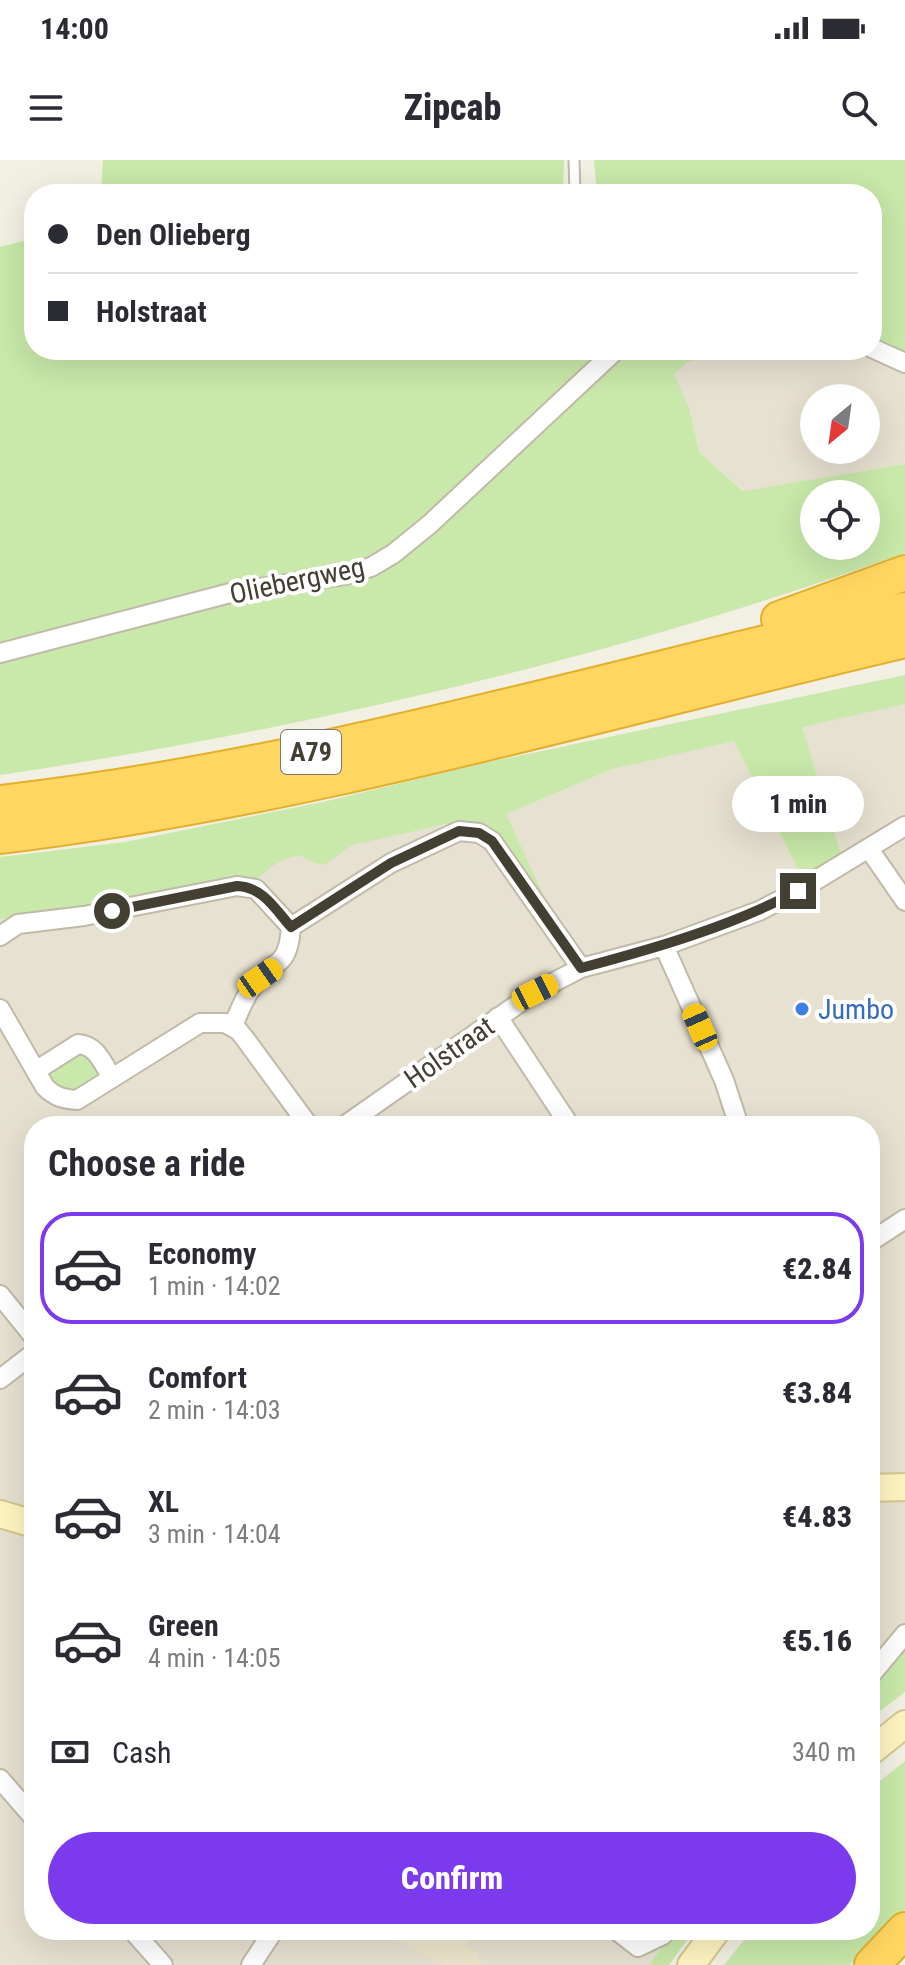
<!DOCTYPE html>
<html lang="en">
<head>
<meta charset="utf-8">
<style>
  body { margin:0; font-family:"Roboto Condensed",sans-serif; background:#f2f2f3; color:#2b2b33; height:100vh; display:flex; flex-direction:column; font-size:30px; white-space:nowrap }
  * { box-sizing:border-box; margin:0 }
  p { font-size:26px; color:#7c7c81 }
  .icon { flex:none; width:44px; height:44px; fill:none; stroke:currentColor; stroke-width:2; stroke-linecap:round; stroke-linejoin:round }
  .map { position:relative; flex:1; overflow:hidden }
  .drawer { position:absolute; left:24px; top:956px; width:856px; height:824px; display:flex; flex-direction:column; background:#fff; border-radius:32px; box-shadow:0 8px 32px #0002 }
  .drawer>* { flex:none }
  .top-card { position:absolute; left:24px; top:24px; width:858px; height:176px; border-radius:32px; box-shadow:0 8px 32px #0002; display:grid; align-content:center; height:176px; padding:0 24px; background:#fff }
  .needle { width:52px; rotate:209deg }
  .fabs { position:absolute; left:800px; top:224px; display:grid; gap:16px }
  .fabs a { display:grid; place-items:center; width:80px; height:80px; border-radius:50%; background:#fff; box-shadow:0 8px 32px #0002; font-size:40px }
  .end { position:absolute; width:36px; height:36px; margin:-18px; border:10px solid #443f33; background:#fff; box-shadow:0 0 0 4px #fff }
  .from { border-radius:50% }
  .bubble { position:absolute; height:56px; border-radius:28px; background:#fff; box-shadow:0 8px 32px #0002; font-size:26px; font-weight:800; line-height:56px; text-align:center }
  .car { position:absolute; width:24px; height:48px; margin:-24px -12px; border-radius:10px; box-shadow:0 0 6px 2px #0007; background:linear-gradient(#f5c518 24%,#345 0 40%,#f5c518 0 76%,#345 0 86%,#f5c518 0) }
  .top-card b { display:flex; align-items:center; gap:28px; height:76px; font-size:30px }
  .top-card b+b { border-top:2px solid #e1e1e2 }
  .top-card i { width:20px; height:20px; background:#2b2b33 }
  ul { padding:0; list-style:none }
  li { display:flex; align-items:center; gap:24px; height:112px; margin:0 16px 12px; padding:0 8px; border:4px solid transparent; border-radius:32px }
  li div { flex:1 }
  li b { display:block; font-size:30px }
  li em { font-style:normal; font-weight:800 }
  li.on { border-color:#7c3aed }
  li>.icon { width:72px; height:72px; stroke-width:1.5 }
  h2 { padding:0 24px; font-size:36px; line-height:96px }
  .pay { display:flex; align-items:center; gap:20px; height:88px; padding:0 24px; font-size:30px }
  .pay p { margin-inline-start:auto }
  .cta { display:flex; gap:16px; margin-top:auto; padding:16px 24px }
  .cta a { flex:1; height:92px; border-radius:48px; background:#7c3aed; color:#fff; font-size:32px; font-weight:800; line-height:92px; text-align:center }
  .status { display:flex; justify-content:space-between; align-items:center; height:56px; padding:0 40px; background:#fff; direction:ltr }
  .status svg { height:22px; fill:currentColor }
  header { display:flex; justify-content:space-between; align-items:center; height:104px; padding:0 24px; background:#fff; font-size:36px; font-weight:800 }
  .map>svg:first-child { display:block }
  .residential { fill:#e7e1d1; fill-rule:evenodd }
  .education { fill:#ede6cc }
  .green { fill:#c8e9a9; fill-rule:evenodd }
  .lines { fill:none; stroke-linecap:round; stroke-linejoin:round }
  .lane-casing { stroke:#c1baa8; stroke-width:13 }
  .street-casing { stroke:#c1baa8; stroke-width:22 }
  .secondary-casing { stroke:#d4c890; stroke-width:30 }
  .highway-casing { stroke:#e4ae2b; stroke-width:38 }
  .lane { stroke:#fff; stroke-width:9 }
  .street { stroke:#fff; stroke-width:18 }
  .secondary { stroke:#fff4c0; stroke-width:26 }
  .highway { stroke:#ffd661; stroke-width:34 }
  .route { stroke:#443f33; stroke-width:10 }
  .shop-dot { fill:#3f7fe0; stroke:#fff; stroke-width:3 }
  .labels { text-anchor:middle; stroke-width:8; stroke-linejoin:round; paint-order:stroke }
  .shield { fill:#fff; stroke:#7c7970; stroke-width:2 }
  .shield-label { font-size:26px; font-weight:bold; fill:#443f33 }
  .street-label { font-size:28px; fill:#443f33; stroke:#fff }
  .shop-label { font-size:28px; fill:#366cbe; stroke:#fff; text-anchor:start }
</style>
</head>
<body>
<div class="status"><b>14:00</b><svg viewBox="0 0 49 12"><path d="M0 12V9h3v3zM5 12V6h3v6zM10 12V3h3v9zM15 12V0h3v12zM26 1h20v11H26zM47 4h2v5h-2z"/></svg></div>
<header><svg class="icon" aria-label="menu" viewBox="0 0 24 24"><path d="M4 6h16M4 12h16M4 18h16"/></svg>Zipcab<svg class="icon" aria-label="search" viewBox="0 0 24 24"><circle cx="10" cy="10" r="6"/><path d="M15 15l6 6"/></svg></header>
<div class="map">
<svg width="905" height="1805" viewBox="0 0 905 1805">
  <rect width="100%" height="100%" fill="#f2efe3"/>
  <path class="residential" d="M722,190H872L905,203V304L744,331L699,292L689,249L673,214L687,202ZM814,238H866V290H814Z
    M905,530V1487L870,1525V966H34V1770H675L649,1805H0V728Z"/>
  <path class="education" d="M375,1770H476L467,1786L475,1791L478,1796L477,1799L485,1804L446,1805Z"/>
  <path class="green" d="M103,0H564L563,34H436L401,29L389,34H101Z
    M594,0H905V203L872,183V34H597Z
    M34,78V190H722L688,202L674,214L689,248L699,292L743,331L905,304V393C612,498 308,569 0,615V87ZM814,334H866V386H814Z
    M905,515V544L802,567L842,698L804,721L734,581L612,609L506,654L546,741L493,672L463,660L352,685L324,705L312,702L300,695C282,698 268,707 256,721L246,718L0,759V697L125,682L327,641L484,603Z
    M83,889L101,914L99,917L77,933L65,934L47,917L48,912Z
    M905,1487V1532L870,1559V1525Z
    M905,1601V1750L850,1805H724L752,1770H870V1629Z
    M675,1770H694L669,1805H649Z"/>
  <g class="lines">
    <defs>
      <path id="lane" d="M574,0L575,34"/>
      <path id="street" d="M872,188L905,203
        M0,493L234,432L345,415L371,407L393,394L430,364L616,190
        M869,689L905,741
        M291,767L391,703L459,671L479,673L492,681L581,808
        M0,776L18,764L84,756L237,726L256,729L291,767C288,810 274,798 254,825C244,837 239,852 233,866
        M664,786L724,920L739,966
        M0,849L45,927C55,937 63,939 77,940L200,863H225L238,870L246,880L309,966
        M498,857L570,966
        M37,910L78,884C97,885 103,904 112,918
        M344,966L535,832L581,808L664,786L759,751L798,731L905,666
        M870,1082L905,1059
        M0,1135L34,1177
        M0,1219L34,1193
        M870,1516L905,1474
        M0,1619L34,1658
        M132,1770L163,1805
        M616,1770L638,1787
        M638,1787L663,1775L667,1770
        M251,1805L274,1770"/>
      <path id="secondary" d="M870,1328L905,1327
        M0,1354L34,1364
        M870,1592L905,1564
        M691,1805L717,1770"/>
      <path id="highway" d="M779,459L905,413
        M0,643C308,608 604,518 905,450
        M0,676C304,640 607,550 905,480
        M872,1805L905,1770"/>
    </defs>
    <use href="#lane" class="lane-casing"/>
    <use href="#street" class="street-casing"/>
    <use href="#secondary" class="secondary-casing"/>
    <use href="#highway" class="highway-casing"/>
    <use href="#lane" class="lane"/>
    <use href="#street" class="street"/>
    <use href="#secondary" class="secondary"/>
    <use href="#highway" class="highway"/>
  </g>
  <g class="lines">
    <path class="route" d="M112,751L237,726C263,727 275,749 291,767L391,703L459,671L479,673L492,681L581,808C656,788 729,767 798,731"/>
  </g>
  <circle class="shop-dot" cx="802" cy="849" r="8"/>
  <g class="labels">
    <rect class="shield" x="281" y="570" width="60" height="44" rx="6"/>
    <g class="shield-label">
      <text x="311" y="601">A79</text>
    </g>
    <g class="street-label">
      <text transform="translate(297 420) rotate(-12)" y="10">Oliebergweg</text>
      <text transform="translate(449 892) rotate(-35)" y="10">Holstraat</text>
    </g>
    <g class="shop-label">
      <text x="818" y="859">Jumbo</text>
    </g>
  </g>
</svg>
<div class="fabs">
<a><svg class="needle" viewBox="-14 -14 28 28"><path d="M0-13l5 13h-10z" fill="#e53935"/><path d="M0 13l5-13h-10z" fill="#7c7c81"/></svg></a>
<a><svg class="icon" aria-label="locate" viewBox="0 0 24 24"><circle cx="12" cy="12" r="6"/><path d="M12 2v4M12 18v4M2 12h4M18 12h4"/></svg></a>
</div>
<i class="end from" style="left:112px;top:751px"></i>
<i class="end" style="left:798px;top:731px"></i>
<div class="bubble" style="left:732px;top:616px;width:132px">1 min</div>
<i class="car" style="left:260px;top:818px;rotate:55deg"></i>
<i class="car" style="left:535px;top:832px;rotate:63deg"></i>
<i class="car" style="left:700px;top:867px;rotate:336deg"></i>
<div class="top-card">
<b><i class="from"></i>Den Olieberg</b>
<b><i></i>Holstraat</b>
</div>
<section class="drawer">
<h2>Choose a ride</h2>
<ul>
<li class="on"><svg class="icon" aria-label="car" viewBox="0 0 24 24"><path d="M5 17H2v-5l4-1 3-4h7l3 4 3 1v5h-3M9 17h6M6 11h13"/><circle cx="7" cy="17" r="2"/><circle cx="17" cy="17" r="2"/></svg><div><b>Economy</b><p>1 min · 14:02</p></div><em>€2.84</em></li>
<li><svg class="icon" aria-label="car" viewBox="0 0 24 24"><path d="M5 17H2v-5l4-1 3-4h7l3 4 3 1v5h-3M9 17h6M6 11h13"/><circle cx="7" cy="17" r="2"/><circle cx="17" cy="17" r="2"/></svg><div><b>Comfort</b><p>2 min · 14:03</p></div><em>€3.84</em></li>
<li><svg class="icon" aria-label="car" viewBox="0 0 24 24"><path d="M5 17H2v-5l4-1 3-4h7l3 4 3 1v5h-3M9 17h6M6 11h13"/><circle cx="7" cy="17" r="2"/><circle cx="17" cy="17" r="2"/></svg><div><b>XL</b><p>3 min · 14:04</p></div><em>€4.83</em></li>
<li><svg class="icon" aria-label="car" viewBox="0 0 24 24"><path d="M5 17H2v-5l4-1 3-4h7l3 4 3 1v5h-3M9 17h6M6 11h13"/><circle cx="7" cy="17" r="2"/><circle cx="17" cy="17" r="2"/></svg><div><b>Green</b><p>4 min · 14:05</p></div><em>€5.16</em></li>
</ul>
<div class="pay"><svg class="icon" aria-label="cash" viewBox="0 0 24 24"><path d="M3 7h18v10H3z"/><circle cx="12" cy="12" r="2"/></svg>Cash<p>340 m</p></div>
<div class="cta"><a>Confirm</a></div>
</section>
</div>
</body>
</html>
